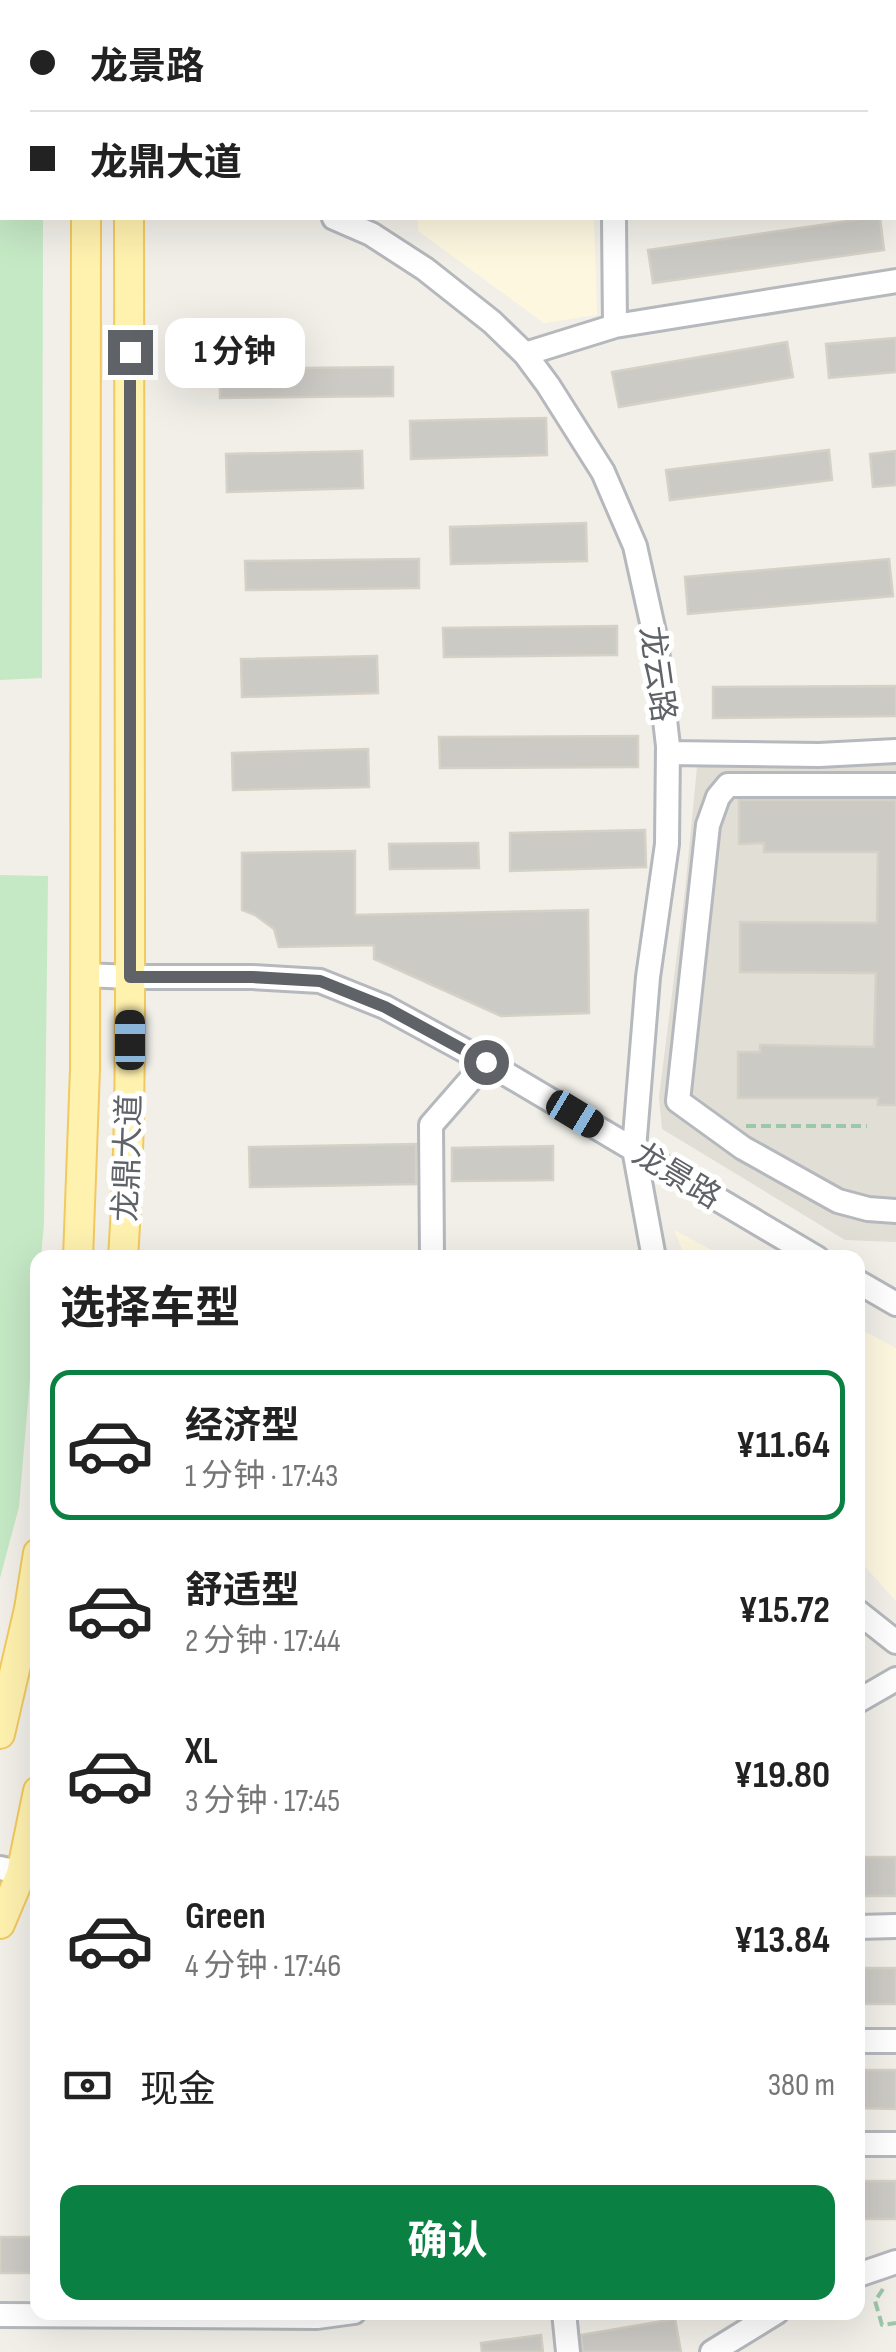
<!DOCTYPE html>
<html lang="zh">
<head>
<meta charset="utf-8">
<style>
  body { margin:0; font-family:"Sofia Sans Condensed","Noto Sans SC",sans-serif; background:#f2f2f2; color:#222; height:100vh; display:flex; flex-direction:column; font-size:38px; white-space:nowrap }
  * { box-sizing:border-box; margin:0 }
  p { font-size:32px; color:#767676 }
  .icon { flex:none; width:55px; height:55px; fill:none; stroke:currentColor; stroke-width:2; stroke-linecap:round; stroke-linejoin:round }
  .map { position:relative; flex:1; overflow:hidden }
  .details { position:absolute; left:30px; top:1250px; width:835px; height:1070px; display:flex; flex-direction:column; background:#fff; border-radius:20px; box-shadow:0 10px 40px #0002 }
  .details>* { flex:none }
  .hud { position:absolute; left:0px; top:0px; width:898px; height:220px; box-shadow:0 10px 40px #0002; display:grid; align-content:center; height:220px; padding:0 30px; background:#fff }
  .end { position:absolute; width:45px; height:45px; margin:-22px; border:12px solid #5f6368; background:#fff; box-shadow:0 0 0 5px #fff }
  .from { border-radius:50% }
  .bubble { position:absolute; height:70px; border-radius:20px; background:#fff; box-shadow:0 10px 40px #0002; font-size:32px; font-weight:700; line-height:70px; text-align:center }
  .car { position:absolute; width:30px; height:60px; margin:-30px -15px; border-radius:12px; box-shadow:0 0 8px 2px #0007; background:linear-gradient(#222 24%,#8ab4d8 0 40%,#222 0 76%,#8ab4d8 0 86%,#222 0) }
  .hud b { display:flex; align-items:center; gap:35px; height:95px; font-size:38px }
  .hud b+b { border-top:2px solid #e0e0e0 }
  .hud i { width:25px; height:25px; background:#222 }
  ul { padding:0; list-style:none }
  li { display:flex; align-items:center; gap:30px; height:150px; margin:0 20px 15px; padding:0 10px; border:5px solid transparent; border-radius:20px }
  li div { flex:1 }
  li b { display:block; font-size:38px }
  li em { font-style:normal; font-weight:700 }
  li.selected { border-color:#0b8043 }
  li>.icon { width:90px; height:90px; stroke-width:1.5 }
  h2 { padding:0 30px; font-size:45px; line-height:120px }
  .pay { display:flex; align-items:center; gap:25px; height:110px; padding:0 30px; font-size:38px }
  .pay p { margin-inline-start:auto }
  .cta { display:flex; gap:20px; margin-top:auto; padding:20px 30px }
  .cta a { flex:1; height:115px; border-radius:20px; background:#0b8043; color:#fff; font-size:40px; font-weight:700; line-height:115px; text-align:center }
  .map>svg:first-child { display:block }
  .commercial { fill:#fef7e0 }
  .education { fill:#e1ded6 }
  .green { fill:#c5e8c5 }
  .building { fill:#cccac5; stroke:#d6d1c6; stroke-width:2.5 }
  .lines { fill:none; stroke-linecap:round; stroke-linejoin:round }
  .minor-casing { stroke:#b5b8bc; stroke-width:28 }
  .major-casing { stroke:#f2c960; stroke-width:32 }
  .path { stroke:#9cc7a9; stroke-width:4; stroke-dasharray:10 5; stroke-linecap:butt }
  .minor { stroke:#fff; stroke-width:22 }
  .major { stroke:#fff2af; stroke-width:28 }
  .route { stroke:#5f6368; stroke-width:12 }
  .labels { text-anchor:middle; stroke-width:10; stroke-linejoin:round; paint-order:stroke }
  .street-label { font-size:32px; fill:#5f6368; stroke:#fff }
</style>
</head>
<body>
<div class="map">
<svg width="896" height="2352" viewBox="0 0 896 2352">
  <rect width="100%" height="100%" fill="#f1efe8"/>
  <path class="commercial" d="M418,218H594L597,315L544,323L418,231Z
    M674,1230L725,1257H685Z
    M858,1328L896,1348V1601L858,1559Z"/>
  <path class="education" d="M896,761V1242L845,1240L662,1129L659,1097L685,891L697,767Z"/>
  <path class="green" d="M0,0H44V2H2V218H43L42,678L0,680Z
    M0,875L48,876L44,1223L41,1257L38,1258L37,1298L19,1507L0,1578Z"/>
  <path class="building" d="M869,218H880L884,250L653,283L648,250Z
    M896,338V372L829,378L826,344Z
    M787,342L793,377L619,407L612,372Z
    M393,367V396L220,398V369Z
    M546,418L547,455L411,459L410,421Z
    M829,450L832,480L670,500L666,470Z
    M362,451L363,488L227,492L226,454Z
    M896,451V485L873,487L870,454Z
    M586,523L587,561L451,564L450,527Z
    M419,559V588L246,590L245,561Z
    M889,559L893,596L688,614L685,577Z
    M617,626V655L444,657L443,628Z
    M377,656L378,693L242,697L241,659Z
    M896,686V716L713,718V687Z
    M638,736V767L440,768L439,737Z
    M368,749L369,787L233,790L232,753Z
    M739,800H896V1105H878V1098H738V1052H760V1045L874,1047L876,973L740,972V922L877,923L878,852H764V843L739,844Z
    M645,830L646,867L510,871V833Z
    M478,843L479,868L390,869L389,844Z
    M355,851V915L588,910L589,1013L501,1016L374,959V945L279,947L274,929L255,915L242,910V853Z
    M416,1144V1184L250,1187L249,1147Z
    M553,1146V1180L452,1181V1148Z
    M858,1857H896V1896H858Z
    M858,1968H896V2004H858Z
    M858,2070H896V2109L858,2108Z
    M858,2181H896V2219H858Z
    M0,2237H38V2273H0Z
    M675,2319L681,2352H583L581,2335Z
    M541,2335L543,2352H482L481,2343Z"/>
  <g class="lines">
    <defs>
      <path id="minor" d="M578,0L579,2
        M338,2V0
        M641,2L642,0
        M334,218L371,234L425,269L492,322L525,354L548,385L603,472L635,546L656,641L668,746L667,844L648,977L634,1149L654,1258
        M614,218L615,326
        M525,354L615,326L896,281
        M668,753L819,755L896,751
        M896,785H728L718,797L708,825L678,1101L743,1148L838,1201L868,1209L896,1211
        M85,975L130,977H252L320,981L385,1007L486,1062L817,1258
        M432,1258L431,1125L486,1062
        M858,1282L896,1304
        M858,1612L896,1642
        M858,1701L896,1679
        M0,1868L38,1876
        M858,1927L896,1926
        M858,2041H896
        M858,2144H896
        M858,2275L896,2262
        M564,2312L568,2352
        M0,2315L317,2317L354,2312
        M712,2352L777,2312"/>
      <path id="major" d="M85,0V2
        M128,0V2
        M78,1258L85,1069L86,218
        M123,1258C131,1139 130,1020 130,901C131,673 128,445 129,218
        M0,1734L29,1609L38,1553
        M0,1924L21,1874L38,1791"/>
    </defs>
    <use href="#minor" class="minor-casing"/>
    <use href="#major" class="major-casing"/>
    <path class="path" d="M746,1126H867
      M883,2289L875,2301L882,2325L896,2323"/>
    <use href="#minor" class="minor"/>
    <use href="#major" class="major"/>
  </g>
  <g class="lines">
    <path class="route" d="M130,352V977H252L320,981L385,1007L486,1062"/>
  </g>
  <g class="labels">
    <g class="street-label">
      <text transform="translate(658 674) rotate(82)" y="11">龙云路</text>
      <text transform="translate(127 1158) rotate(-88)" y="11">龙鼎大道</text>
      <text transform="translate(677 1175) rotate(31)" y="11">龙景路</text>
    </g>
  </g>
</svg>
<i class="end from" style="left:486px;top:1062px"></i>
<i class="end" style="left:130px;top:352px"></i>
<div class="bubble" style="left:165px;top:318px;width:140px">1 分钟</div>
<i class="car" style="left:130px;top:1040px;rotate:0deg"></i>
<i class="car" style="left:575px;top:1114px;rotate:121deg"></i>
<div class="hud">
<b><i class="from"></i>龙景路</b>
<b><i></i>龙鼎大道</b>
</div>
<section class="details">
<h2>选择车型</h2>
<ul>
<li class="selected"><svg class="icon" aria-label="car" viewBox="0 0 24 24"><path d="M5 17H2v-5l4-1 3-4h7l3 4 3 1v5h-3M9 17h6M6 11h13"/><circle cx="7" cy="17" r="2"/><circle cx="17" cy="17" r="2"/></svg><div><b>经济型</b><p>1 分钟 · 17:43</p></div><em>¥11.64</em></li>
<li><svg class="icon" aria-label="car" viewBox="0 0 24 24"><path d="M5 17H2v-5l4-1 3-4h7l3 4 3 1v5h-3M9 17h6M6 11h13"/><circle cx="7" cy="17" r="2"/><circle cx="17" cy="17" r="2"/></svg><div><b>舒适型</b><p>2 分钟 · 17:44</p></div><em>¥15.72</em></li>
<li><svg class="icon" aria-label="car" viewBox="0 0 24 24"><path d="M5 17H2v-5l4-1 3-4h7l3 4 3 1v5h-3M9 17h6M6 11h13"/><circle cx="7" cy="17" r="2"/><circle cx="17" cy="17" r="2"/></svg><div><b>XL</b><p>3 分钟 · 17:45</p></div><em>¥19.80</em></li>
<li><svg class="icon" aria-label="car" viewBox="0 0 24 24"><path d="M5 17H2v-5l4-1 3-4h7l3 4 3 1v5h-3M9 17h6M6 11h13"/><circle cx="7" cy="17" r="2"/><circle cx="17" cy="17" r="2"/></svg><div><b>Green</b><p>4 分钟 · 17:46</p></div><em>¥13.84</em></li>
</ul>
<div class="pay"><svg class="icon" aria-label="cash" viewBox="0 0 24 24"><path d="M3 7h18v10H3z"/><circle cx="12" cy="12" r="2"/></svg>现金<p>380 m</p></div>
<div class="cta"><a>确认</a></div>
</section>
</div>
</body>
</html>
